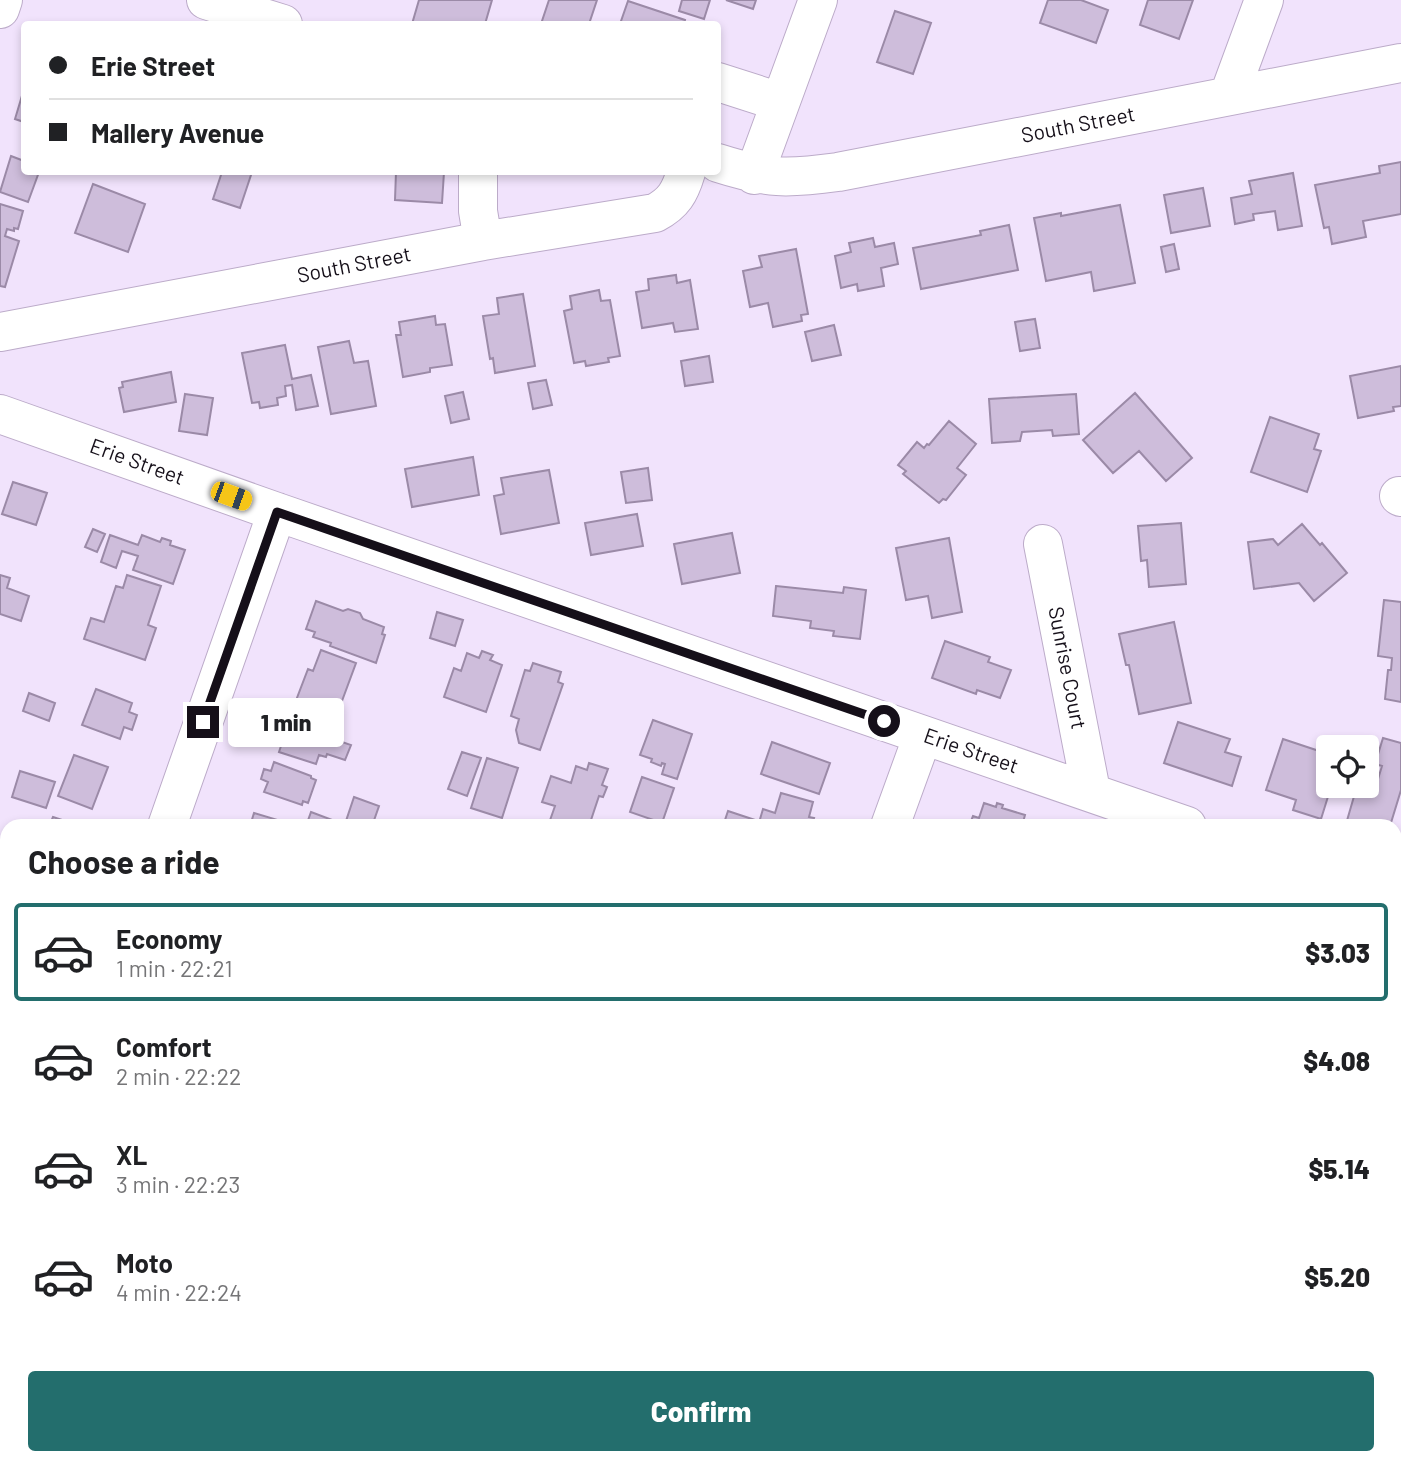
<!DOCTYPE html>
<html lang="en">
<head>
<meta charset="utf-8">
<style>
  body { margin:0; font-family:Barlow,sans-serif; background:#f2f2f2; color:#202124; height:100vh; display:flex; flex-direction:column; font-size:26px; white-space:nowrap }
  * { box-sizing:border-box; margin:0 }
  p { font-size:23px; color:#757577 }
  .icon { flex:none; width:38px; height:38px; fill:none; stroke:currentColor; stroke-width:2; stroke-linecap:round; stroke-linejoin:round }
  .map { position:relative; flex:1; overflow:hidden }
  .side { position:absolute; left:0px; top:819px; width:1402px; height:646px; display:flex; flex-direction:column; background:#fff; border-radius:21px 21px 0 0; box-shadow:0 4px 10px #0003 }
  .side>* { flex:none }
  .banner { position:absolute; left:21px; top:21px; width:700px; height:154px; border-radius:7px; box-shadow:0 4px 10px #0003; display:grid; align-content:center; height:154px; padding:0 28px; background:#fff }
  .buttons { position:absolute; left:1316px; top:735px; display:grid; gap:14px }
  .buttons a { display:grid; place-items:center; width:63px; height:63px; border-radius:7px; background:#fff; box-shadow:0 4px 10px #0003; font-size:35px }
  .end { position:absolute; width:32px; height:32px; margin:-16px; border:9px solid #150f19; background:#fff; box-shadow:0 0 0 4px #fff }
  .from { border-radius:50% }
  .bubble { position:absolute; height:49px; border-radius:7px; background:#fff; box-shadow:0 4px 10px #0003; font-size:23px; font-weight:800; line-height:49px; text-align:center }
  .car { position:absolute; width:21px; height:42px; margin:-21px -10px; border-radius:9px; box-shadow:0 0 5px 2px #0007; background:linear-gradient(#f5c518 24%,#345 0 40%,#f5c518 0 76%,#345 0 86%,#f5c518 0) }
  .banner b { display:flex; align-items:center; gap:24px; height:66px; font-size:26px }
  .banner b+b { border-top:2px solid #e0e0e0 }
  .banner i { width:18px; height:18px; background:#202124 }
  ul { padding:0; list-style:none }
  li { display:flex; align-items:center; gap:21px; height:98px; margin:0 14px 10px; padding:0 14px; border:4px solid transparent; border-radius:7px }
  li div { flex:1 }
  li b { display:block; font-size:26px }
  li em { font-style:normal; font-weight:800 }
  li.active { border-color:#236e6d }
  li>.icon { width:63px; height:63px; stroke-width:1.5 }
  h2 { padding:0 28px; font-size:32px; line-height:84px }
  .cta { display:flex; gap:14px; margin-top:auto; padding:14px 28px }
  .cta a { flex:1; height:80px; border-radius:7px; background:#236e6d; color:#fff; font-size:28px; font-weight:800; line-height:80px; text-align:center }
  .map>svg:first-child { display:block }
  .building { fill:#cebddb; stroke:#9b8aa7; stroke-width:2 }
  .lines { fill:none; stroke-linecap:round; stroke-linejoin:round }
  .minor-casing { stroke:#bcabc9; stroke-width:40 }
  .minor { stroke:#fff; stroke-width:38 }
  .route { stroke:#150f19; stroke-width:9 }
  .labels { text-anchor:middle; stroke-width:5; stroke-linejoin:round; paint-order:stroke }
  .street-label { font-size:21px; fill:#150f19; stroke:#fff }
</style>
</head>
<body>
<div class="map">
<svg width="1401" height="1464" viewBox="0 0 1401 1464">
  <rect width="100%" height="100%" fill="#f1e3fc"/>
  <path class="building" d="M419,0H492L485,24H412Z
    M549,0H597L589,24H541Z
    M682,0H710L704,19L679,11Z
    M726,0H756L753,9Z
    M1048,0H1081L1108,10L1096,43L1040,23Z
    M1148,0H1193L1179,39L1140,25Z
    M628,1L685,20L684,24H620Z
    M895,11L931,23L913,74L877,62Z
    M24,89V122L15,119Z
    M11,156L24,161V172H39L28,202L0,192Z
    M1401,162V214L1363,221L1366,237L1332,244L1329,227L1324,228L1315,185L1380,173L1379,166Z
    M222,172H252L240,208L213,199Z
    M396,172H444L442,203L395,200Z
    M1293,173L1302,226L1278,230L1275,211L1253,214L1254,220L1235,224L1231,198L1252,194L1249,181Z
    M93,184L145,204L128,252L75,233Z
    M1203,188L1210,226L1171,233L1164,195Z
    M0,204L23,211L18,229L14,228V231L7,229L5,236L19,241L5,287L0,286Z
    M1120,205L1135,283L1094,291L1091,272L1046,281L1034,218L1061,213V216Z
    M1009,225L1018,270L921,289L913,248L981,235L980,231Z
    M873,238L875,247L894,243L898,264L881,268L884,286L858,291L857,284L841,288L835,256L851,252L849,243Z
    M1174,244L1179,269L1166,272L1161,247Z
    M796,249L808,314L801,315L802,321L773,327L768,303L750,307L743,271L762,267L759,256Z
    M676,275L677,283L690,280L698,329L675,332L673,323L642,328L636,292L649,290L648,279Z
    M599,290L601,301L610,300L620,356L608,358L609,362L586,366L585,361L574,363L564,311L572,309L570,296Z
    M523,294L535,366L495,373L493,358L490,359L483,316L499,314L497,298Z
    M435,316L436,325L445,324L452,365L430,368V372L403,377L396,335H401L399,322Z
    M1035,319L1040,348L1020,351L1015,322Z
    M834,325L841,355L812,361L805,332Z
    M349,341L354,363L368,361L376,406L331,414L318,347Z
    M285,345L292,379L311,375L318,406L296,410L292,385L285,386L286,396L277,398L278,405L260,408L259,402L252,403L242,353Z
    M709,356L713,382L685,386L681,361Z
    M1401,366V406L1393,407L1394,411L1358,418L1350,376Z
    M171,372L176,402L124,412L119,388L123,387L122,382Z
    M546,380L552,405L533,409L528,383Z
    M463,392L469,419L451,423L445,396Z
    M1135,393L1192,458L1166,481L1139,451L1113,473L1083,440Z
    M185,394L213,398L207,435L179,431Z
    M1076,394L1079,434L1053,436L1052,430L1022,432L1020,441L992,443L989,399Z
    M1270,417L1319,434L1314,449L1321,451L1307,492L1251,472Z
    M949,421L976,444L957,468L966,475L946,500L943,499L939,503L903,474L906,471L898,465L917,442L924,448L927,444L929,445Z
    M473,457L479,495L412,507L405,469Z
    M648,468L652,500L626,503L621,472Z
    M549,470L559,523L501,534L494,496L504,494L501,478Z
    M13,482L47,493L36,525L2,514Z
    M637,514L643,546L591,555L585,523Z
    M1181,523L1186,584L1149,587L1147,560L1141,561L1138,526Z
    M1302,524L1320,545L1322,543L1347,573L1314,601L1299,583L1254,589L1248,542L1273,539L1278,545Z
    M93,529L105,534L97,552L85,547Z
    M732,533L740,573L682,584L674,544Z
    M110,535L138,545L142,535L160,542L162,538L171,541L170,545L185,550L173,584L133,570L138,556L122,551L116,568L101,562Z
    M949,538L962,612L932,618L928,596L906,600L896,548Z
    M0,575L10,578L7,588L29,596L21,621L0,614Z
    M127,575L161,586L148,625L156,628L145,660L84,639L91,618L104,622L116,586L123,588Z
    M776,586L843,593L844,587L866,590L860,639L833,636L834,631L810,628L811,621L773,616Z
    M1384,600L1401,602V702L1385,699L1388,670H1391L1392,658L1378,656Z
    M316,601L343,611L348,609L360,613L363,619L384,627L382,634L385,635L376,663L330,646L331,643L313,637L315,632L306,629Z
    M437,612L463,620L455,646L430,638Z
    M1174,622L1191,703L1139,714L1129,665H1126L1119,634Z
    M945,641L990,657L988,662L1011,670L1000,698L977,690L976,694L932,678Z
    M321,650L356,663L339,709L326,704L320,722L292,711L308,669L313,671Z
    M482,651L493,655L490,660L502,665L486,712L444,697L454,668L461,671L467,653L479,658Z
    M533,663L561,672L558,682L563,684L540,750L519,743L516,730L519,719L511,716L525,670L530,671Z
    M96,689L132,703L129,712L137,715L132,730L124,727L120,739L82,725Z
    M29,693L55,703L49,721L23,711Z
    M653,720L692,734L677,779L662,774L665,764L662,763L661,766L651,762L652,759L640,755Z
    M1178,722L1230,739L1225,752L1241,757L1232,786L1164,763Z
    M287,723L351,745L345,760L327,754L326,757L319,755L316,764L279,752L283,740L276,738L281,724L287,726Z
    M1383,738L1401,743V790L1390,826L1346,824L1357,786H1367V776L1378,779L1382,766L1375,764Z
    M1283,739L1328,754L1319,783L1331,787L1321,819L1293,810L1296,800L1266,790Z
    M772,742L830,763L819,794L761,774Z
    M462,752L481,758L467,796L448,789Z
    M74,755L108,767L92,809L58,796Z
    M487,758L518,768L502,818L471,808Z
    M274,762L311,776V778L316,780L308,803L303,801L302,805L264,792L268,782L261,779L264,769L271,771Z
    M589,763L608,769L602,785L607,787L603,797L599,796L589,826H548L555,806L542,802L551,776L571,783L576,766L587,770Z
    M20,771L55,782L46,808L12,797Z
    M642,777L674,788L662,823L630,812Z
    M781,793L813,802L809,817L814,818L811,826H758L763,809L775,813Z
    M354,797L379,806L372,826H359L346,821Z
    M984,803L996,807L997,803L1003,805L1002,808L1025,815L1022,826H969L973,816L979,818Z
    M728,811L755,820L754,826H723Z
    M311,812L335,821L333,826H306Z
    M254,813L291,824L290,826H250Z
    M53,817L80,826H40L42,822L50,824Z
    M0,893H7V934L0,931Z
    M1395,945L1401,947V984L1395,982Z
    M1401,1207V1253L1395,1251V1225Z
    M1395,1261L1401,1263V1313L1395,1310Z
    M1395,1330L1401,1332L1398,1346L1401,1347V1353L1395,1356Z
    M26,1458H86L84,1464H33L25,1461Z
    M530,1458H574L579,1460L577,1464H532Z
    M814,1458H846L844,1464H817L812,1462Z
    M932,1458H964L961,1464H930Z"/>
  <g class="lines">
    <defs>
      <path id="minor" d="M206,0L283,24
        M0,9L3,0
        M718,82L780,102
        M1229,95L1264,0
        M718,163C768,179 786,179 838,172L1401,63
        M478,172V211L483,241
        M754,175L818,0
        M0,332L483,241L655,213C674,203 680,192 686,172
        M0,414L277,512L1187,826
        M1399,496L1401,497
        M1043,544L1091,791
        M167,826L277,512
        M890,826L923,735
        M1395,897L1401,899
        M0,1012L7,1015
        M0,1298L7,1278
        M1288,1458L1306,1464
        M663,1464L665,1458
        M1104,1464L1106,1458"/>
    </defs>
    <use href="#minor" class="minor-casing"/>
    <use href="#minor" class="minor"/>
  </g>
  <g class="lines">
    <path class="route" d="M203,722L277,512L884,721"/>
  </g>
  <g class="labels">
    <g class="street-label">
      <text transform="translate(1078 125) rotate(-11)" y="7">South Street</text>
      <text transform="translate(354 265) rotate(-11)" y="7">South Street</text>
      <text transform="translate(137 462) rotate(20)" y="7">Erie Street</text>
      <text transform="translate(1067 668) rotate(79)" y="7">Sunrise Court</text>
      <text transform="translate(971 751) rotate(19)" y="7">Erie Street</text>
    </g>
  </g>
</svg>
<div class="buttons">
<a><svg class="icon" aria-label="locate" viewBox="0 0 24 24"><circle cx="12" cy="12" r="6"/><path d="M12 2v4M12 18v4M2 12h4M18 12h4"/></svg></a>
</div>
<i class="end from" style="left:884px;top:721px"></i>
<i class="end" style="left:203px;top:722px"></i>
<div class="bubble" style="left:228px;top:698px;width:116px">1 min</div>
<i class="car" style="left:231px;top:496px;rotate:110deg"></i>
<div class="banner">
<b><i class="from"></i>Erie Street</b>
<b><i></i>Mallery Avenue</b>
</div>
<section class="side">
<h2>Choose a ride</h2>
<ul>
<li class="active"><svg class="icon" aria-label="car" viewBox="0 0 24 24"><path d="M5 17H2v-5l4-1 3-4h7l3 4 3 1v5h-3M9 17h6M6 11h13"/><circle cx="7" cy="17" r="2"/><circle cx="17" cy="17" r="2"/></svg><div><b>Economy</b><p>1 min · 22:21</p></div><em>$3.03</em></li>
<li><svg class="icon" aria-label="car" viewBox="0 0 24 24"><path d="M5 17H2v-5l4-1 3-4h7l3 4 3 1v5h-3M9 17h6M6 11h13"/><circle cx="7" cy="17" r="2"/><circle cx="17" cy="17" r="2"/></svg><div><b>Comfort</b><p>2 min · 22:22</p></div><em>$4.08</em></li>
<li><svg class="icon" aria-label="car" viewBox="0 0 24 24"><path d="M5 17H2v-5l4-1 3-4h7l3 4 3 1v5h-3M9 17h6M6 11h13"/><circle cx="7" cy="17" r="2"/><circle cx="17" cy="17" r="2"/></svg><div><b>XL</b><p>3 min · 22:23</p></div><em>$5.14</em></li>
<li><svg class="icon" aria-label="car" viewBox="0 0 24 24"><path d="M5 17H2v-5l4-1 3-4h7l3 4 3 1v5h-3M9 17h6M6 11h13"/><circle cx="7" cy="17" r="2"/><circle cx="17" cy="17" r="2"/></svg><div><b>Moto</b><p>4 min · 22:24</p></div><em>$5.20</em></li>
</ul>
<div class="cta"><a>Confirm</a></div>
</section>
</div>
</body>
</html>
